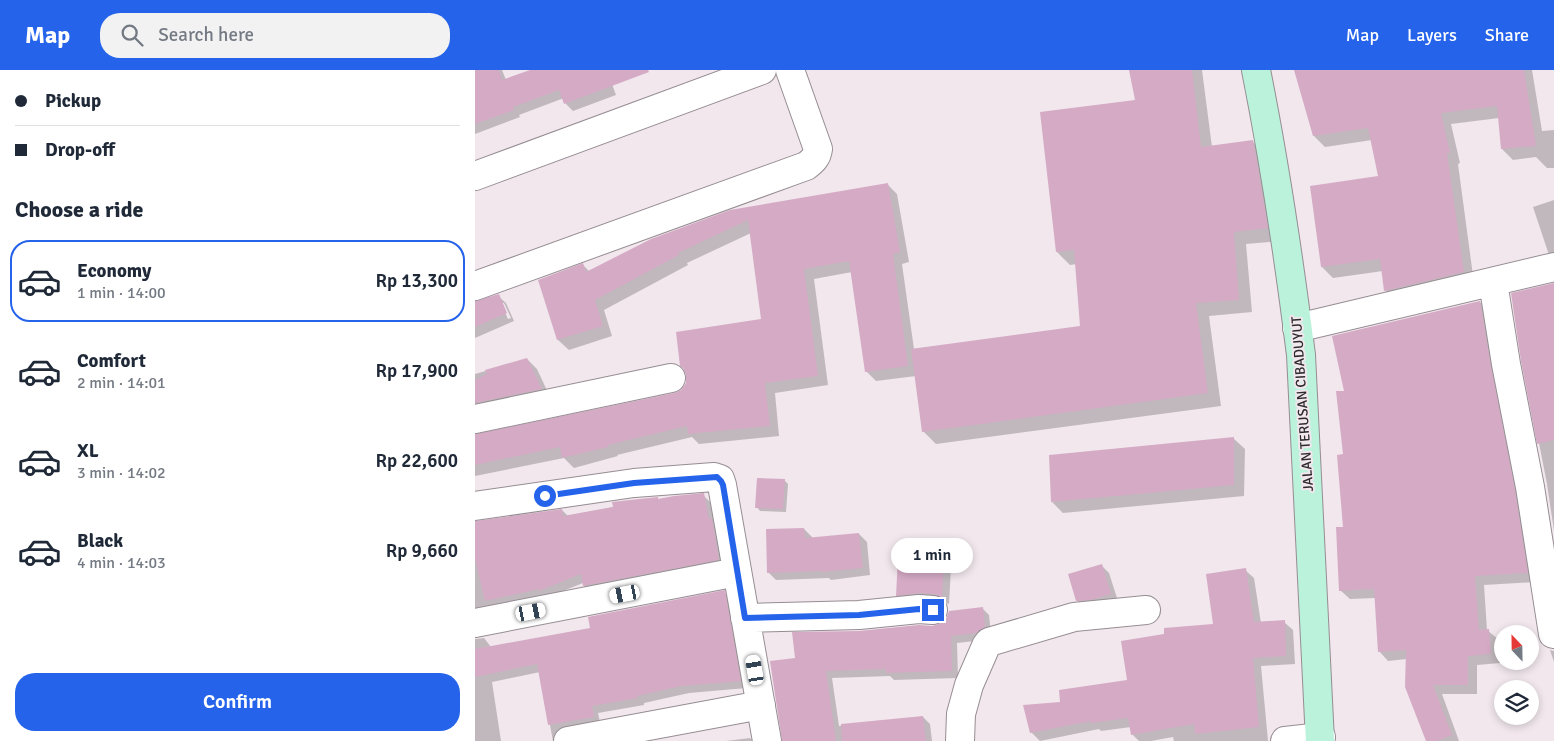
<!DOCTYPE html>
<html lang="en">
<head>
<meta charset="utf-8">
<style>
  body { margin:0; font-family:Signika,sans-serif; background:#f2f2f3; color:#1f2937; height:100vh; display:flex; flex-direction:column; font-size:19px; white-space:nowrap }
  * { box-sizing:border-box; margin:0 }
  p { font-size:16px; color:#747a83 }
  .icon { flex:none; width:28px; height:28px; fill:none; stroke:currentColor; stroke-width:2; stroke-linecap:round; stroke-linejoin:round }
  .map { position:relative; flex:1; overflow:hidden }
  .drawer { display:flex; flex-direction:column; background:#fff; width:475px }
  .drawer>* { flex:none }
  .guide { display:grid; align-content:center; height:110px; padding:0 15px; background:#fff }
  .needle { width:32px; rotate:338deg }
  .fabs { position:absolute; left:1019px; top:555px; display:grid; gap:10px }
  .fabs a { display:grid; place-items:center; width:45px; height:45px; border-radius:50%; background:#fff; box-shadow:0 2px 8px #0003; font-size:25px }
  .end { position:absolute; width:22px; height:22px; margin:-11px; border:6px solid #2563eb; background:#fff; box-shadow:0 0 0 2px #fff }
  .from { border-radius:50% }
  .bubble { position:absolute; height:35px; border-radius:18px; background:#fff; box-shadow:0 2px 8px #0003; font-size:16px; font-weight:600; line-height:35px; text-align:center }
  .car { position:absolute; width:15px; height:30px; margin:-15px -8px; border-radius:6px; box-shadow:0 0 4px 1px #0007; background:linear-gradient(#fff 24%,#345 0 40%,#fff 0 76%,#345 0 86%,#fff 0) }
  .guide b { display:flex; align-items:center; gap:18px; height:48px; font-size:19px }
  .guide b+b { border-top:1px solid #e0e1e3 }
  .guide i { width:12px; height:12px; background:#1f2937 }
  ul { padding:0; list-style:none }
  li { display:flex; align-items:center; gap:15px; height:82px; margin:0 10px 8px; padding:0 5px; border:2px solid transparent; border-radius:20px }
  li div { flex:1 }
  li b { display:block; font-size:19px }
  li em { font-style:normal; font-weight:600 }
  li.on { border-color:#2563eb }
  li>.icon { width:45px; height:45px; stroke-width:1.5 }
  h2 { padding:0 15px; font-size:22px; line-height:60px }
  .cta { display:flex; gap:10px; margin-top:auto; padding:10px 15px }
  .cta a { flex:1; height:58px; border-radius:20px; background:#2563eb; color:#fff; font-size:20px; font-weight:600; line-height:58px; text-align:center }
  header { display:flex; align-items:center; gap:30px; box-sizing:border-box; height:70px; padding:0 25px; background:#2563eb; color:#fff }
  header strong { font-size:24px }
  nav { display:flex; gap:28px; margin-inline-start:auto; font-size:18px }
  .search { width:350px; height:45px; background:#f2f2f3; display:flex; align-items:center; gap:12px; box-sizing:border-box; padding:0 18px; border-radius:20px; color:#747a83; font-size:19px }
  main { display:flex; flex:1; min-height:0 }
  .map>svg:first-child { display:block }
  .shadow { fill:#0003; fill-rule:evenodd }
  .building { fill:#d5aac5 }
  .lines { fill:none; stroke-linecap:round; stroke-linejoin:round }
  .street-casing { stroke:#968d93; stroke-width:30 }
  .secondary-casing { stroke:#968d93; stroke-width:30 }
  .street { stroke:#fff; stroke-width:28 }
  .secondary { stroke:#baf2db; stroke-width:28 }
  .route { stroke:#2563eb; stroke-width:6 }
  .labels { text-anchor:middle; stroke-width:4; stroke-linejoin:round; paint-order:stroke }
  .street-label { font-size:14px; fill:#2d2a2c; stroke:#f1e7ed }
</style>
</head>
<body>
<header>
<strong>Map</strong>
<div class="search"><svg class="icon" aria-label="search" viewBox="0 0 24 24"><circle cx="10" cy="10" r="6"/><path d="M15 15l6 6"/></svg>Search here</div>
<nav><a>Map</a><a>Layers</a><a>Share</a></nav>
</header>
<main>
<section class="drawer">
<div class="guide">
<b><i class="from"></i>Pickup</b>
<b><i></i>Drop-off</b>
</div>
<h2>Choose a ride</h2>
<ul>
<li class="on"><svg class="icon" aria-label="car" viewBox="0 0 24 24"><path d="M5 17H2v-5l4-1 3-4h7l3 4 3 1v5h-3M9 17h6M6 11h13"/><circle cx="7" cy="17" r="2"/><circle cx="17" cy="17" r="2"/></svg><div><b>Economy</b><p>1 min · 14:00</p></div><em>Rp 13,300</em></li>
<li><svg class="icon" aria-label="car" viewBox="0 0 24 24"><path d="M5 17H2v-5l4-1 3-4h7l3 4 3 1v5h-3M9 17h6M6 11h13"/><circle cx="7" cy="17" r="2"/><circle cx="17" cy="17" r="2"/></svg><div><b>Comfort</b><p>2 min · 14:01</p></div><em>Rp 17,900</em></li>
<li><svg class="icon" aria-label="car" viewBox="0 0 24 24"><path d="M5 17H2v-5l4-1 3-4h7l3 4 3 1v5h-3M9 17h6M6 11h13"/><circle cx="7" cy="17" r="2"/><circle cx="17" cy="17" r="2"/></svg><div><b>XL</b><p>3 min · 14:02</p></div><em>Rp 22,600</em></li>
<li><svg class="icon" aria-label="car" viewBox="0 0 24 24"><path d="M5 17H2v-5l4-1 3-4h7l3 4 3 1v5h-3M9 17h6M6 11h13"/><circle cx="7" cy="17" r="2"/><circle cx="17" cy="17" r="2"/></svg><div><b>Black</b><p>4 min · 14:03</p></div><em>Rp 9,660</em></li>
</ul>
<div class="cta"><a>Confirm</a></div>
</section>
<div class="map">
<svg width="1079" height="671" viewBox="0 0 1079 671">
  <rect width="100%" height="100%" fill="#f1e7ed"/>
  <path class="shadow" d="M0,0H27L31,10L59,0H173L137,14L141,25L98,41L91,34L89,28L44,45L45,47L0,64Z
    M656,0H727L737,77L778,72L791,85L805,171L771,174L777,242L734,246L746,336L461,374L448,361L441,306L401,311L391,301L377,202L339,209L353,315L300,323L304,366L224,374L217,367L142,385L143,386L99,398L89,388L0,406V365L200,324L207,321L288,250L276,163L212,193L213,195L129,240L137,266L94,280L83,270L65,210L108,195L115,202L177,170L412,114L422,124L434,192L427,194L439,279L607,257L602,194L595,195L582,182L662,32Z
    M820,0H1057L1067,61L1079,60V98H1072L1061,87L1038,90L1027,79L1024,48L976,54L985,93L983,94L999,213L922,232L911,221L908,201L858,208L847,197L905,107L897,70L850,77L839,66Z
    M1079,130V188L1073,182L1058,137Z
    M1079,214V461L1072,414L1048,291Z
    M23,226L31,233L39,251L0,268V232ZM26,233H29L36,248L33,249Z
    M1005,232L1014,241L1061,512L1009,515L1012,560L1023,569L1025,593L1002,595V624H967L984,671H952L932,589L913,591L904,581L901,528L875,529L865,520L869,458L870,322Z
    M52,289L62,299L76,329L0,347V304Z
    M758,368L770,379L769,426L588,443L577,432Z
    M309,410L313,414L311,442L285,441L282,437Z
    M228,425L235,432L239,453L244,457L251,496L116,523L109,516L108,513L73,527L0,547V452L87,440L93,446L183,428L184,430Z
    M329,459L337,467V469L384,464L392,472L395,505L356,510L354,508L301,510L293,502Z
    M469,490L476,498L474,534L468,532L430,533L422,525Z
    M626,495L634,503L643,531L610,538L602,530Z
    M770,500L779,508L786,553L809,552L818,560L820,594L786,596L793,671H699L698,667L676,671H664L657,664L656,657L626,661L624,659L565,671L556,662L586,633L653,611L740,555Z
    M249,522L256,529L272,618L214,623L169,633V635L123,643L126,657L86,671H78L65,602L17,612L26,671H0V569L9,568L16,577L116,559Z
    M507,538L514,545L516,564L509,570L482,573L483,608L419,610L415,606L357,608L364,656L448,647L455,654L457,671H308L322,589L384,562L457,557Z
    M1075,580L1079,581V592Z
    M275,668L278,671H251Z"/>
  <path class="building" d="M0,0H24L27,10L55,0H173L174,2L89,34L84,20L38,37L39,40L0,54Z
    M654,0H717L726,77L778,70L793,158L759,162L764,230L721,233L733,323L447,362L436,279L605,256L599,180L581,182L565,42L660,30Z
    M819,0H1049L1061,76L1026,79L1022,36L966,43L975,83H972L989,202L909,221L905,189L846,197L835,116L903,106L893,58L838,66Z
    M413,113L425,182L418,184L433,296L390,302L374,191L329,199L343,306L290,313L295,356L213,364L212,356L133,375V377L87,388L85,377L0,395V364L199,323L206,320L211,313V305L208,298L205,296L201,262L286,249L273,150L203,183L204,185L120,230L128,256L82,270L63,210L108,193L111,202L176,169L255,140Z
    M1079,213V370L1062,374L1046,291L1036,223Z
    M24,224L32,243L0,257V231Z
    M1005,231L1016,296L1040,420L1053,503L1000,506L1004,560L1014,559L1016,584L993,586V615H958L977,665L962,671H951L930,617L931,580L903,582L899,519L864,521L861,457H868L862,385L868,384L861,321H869L857,266Z
    M52,288L67,319L0,333V310L12,304L10,300Z
    M759,367V415L576,432L574,385Z
    M282,408L310,409L308,439L280,438Z
    M229,423L234,449L237,448L244,490L108,516L106,504L64,521V519L10,531L0,489V451L87,439L88,446L138,437L137,432L183,427V429L199,426Z
    M329,458L330,468L384,463L388,498L347,502V501L292,503L291,459Z
    M423,487L469,489L467,527L459,524L445,523L421,526Z
    M627,494L636,524L616,530L601,531L593,504Z
    M771,498L779,552L810,550L811,586L778,588L784,657L720,664L719,654L656,665L653,648L616,653V651L555,663L548,635L585,632L584,620L652,610L646,571L689,564V558L738,554L731,504Z
    M250,520L266,611L206,616L162,626L163,628L117,636L119,647L73,655L62,594L0,607V579L115,558L113,547Z
    M508,537L510,557L501,563L476,566L477,601L411,603V599L351,601L361,671H307L295,591L320,588L317,562L384,561L444,555L457,556L464,554L471,549L474,541Z
    M448,646L451,671H367L366,654Z"/>
  <g class="lines">
    <defs>
      <path id="street" d="M0,106L287,0
        M1018,212L1031,294L1055,417L1078,564
        M0,216L331,96C338,91 342,87 343,79L315,0
        M822,258L1079,197
        M0,349L196,308
        M0,436L159,413L239,407L245,409L247,415L292,671
        M270,548L384,545L444,539L458,540
        M0,553L262,502
        M93,671L286,635
        M485,671L486,644L494,615L511,576L514,572L599,547L671,540
        M810,671L846,667"/>
      <path id="secondary" d="M781,0C800,95 814,189 826,285L845,671"/>
    </defs>
    <use href="#street" class="street-casing"/>
    <use href="#secondary" class="secondary-casing"/>
    <use href="#street" class="street"/>
    <use href="#secondary" class="secondary"/>
  </g>
  <g class="lines">
    <path class="route" d="M70,426L159,413L242,407L246,411L248,415L270,548L384,545L444,539L458,540"/>
  </g>
  <g class="labels">
    <g class="street-label">
      <text transform="translate(827 334) rotate(-94)" y="5">JALAN TERUSAN CIBADUYUT</text>
    </g>
  </g>
</svg>
<div class="fabs">
<a><svg class="needle" viewBox="-14 -14 28 28"><path d="M0-13l5 13h-10z" fill="#e53935"/><path d="M0 13l5-13h-10z" fill="#747a83"/></svg></a>
<a><svg class="icon" aria-label="layers" viewBox="0 0 24 24"><path d="M12 4l9 5-9 5-9-5zM3 14l9 5 9-5"/></svg></a>
</div>
<i class="end from" style="left:70px;top:426px"></i>
<i class="end" style="left:458px;top:540px"></i>
<div class="bubble" style="left:416px;top:468px;width:82px">1 min</div>
<i class="car" style="left:150px;top:524px;rotate:259deg"></i>
<i class="car" style="left:56px;top:542px;rotate:79deg"></i>
<i class="car" style="left:280px;top:600px;rotate:350deg"></i>
</div>
</main>
</body>
</html>
